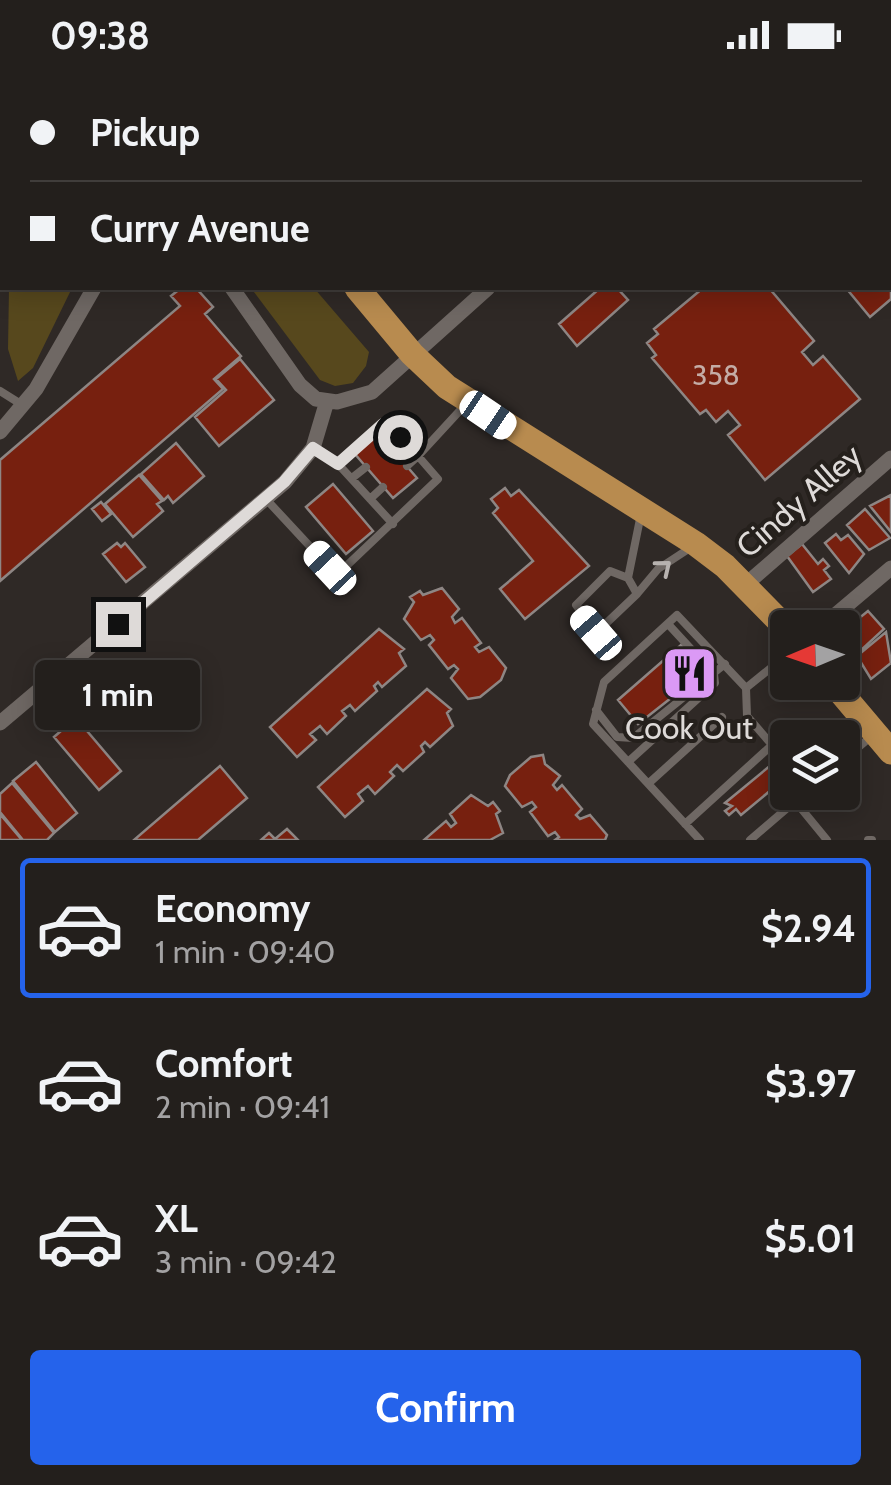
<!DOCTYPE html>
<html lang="en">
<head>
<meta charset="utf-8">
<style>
  body { margin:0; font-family:Cabin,sans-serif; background:#2b2725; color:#f1f3f6; height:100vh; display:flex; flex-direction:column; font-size:38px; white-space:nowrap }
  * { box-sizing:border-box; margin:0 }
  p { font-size:32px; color:#a3a2a3 }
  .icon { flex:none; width:55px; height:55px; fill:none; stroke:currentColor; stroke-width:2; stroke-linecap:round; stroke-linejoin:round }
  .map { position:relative; height:770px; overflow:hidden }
  .details { display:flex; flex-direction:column; background:#231f1c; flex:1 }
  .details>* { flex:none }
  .hud { position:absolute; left:0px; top:0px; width:892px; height:220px; box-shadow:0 5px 25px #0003,0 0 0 2px #403d3b; display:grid; align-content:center; height:220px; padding:0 30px; background:#231f1c }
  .needle { width:65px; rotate:268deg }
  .tools { position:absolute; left:770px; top:540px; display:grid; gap:20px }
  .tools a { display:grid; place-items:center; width:90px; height:90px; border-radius:10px; background:#231f1c; box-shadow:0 5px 25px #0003,0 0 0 2px #403d3b; font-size:50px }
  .end { position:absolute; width:45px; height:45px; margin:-22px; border:12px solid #dedad8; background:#111; box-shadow:0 0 0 5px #111 }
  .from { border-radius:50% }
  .bubble { position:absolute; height:70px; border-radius:10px; background:#231f1c; box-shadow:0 5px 25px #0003,0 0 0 2px #403d3b; font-size:32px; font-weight:700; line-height:70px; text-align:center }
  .car { position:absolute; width:30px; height:60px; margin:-30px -15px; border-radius:12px; box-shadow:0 0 8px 2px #0007; background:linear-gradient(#fff 24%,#345 0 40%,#fff 0 76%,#345 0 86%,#fff 0) }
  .hud b { display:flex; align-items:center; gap:35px; height:95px; font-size:38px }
  .hud b+b { border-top:2px solid #403d3b }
  .hud i { width:25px; height:25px; background:#f1f3f6 }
  ul { padding:18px 0 0; list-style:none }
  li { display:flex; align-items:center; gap:30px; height:140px; margin:0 20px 15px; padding:0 10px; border:5px solid transparent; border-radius:10px }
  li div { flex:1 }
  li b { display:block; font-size:38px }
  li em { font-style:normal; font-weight:700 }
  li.current { border-color:#2563eb }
  li>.icon { width:90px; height:90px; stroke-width:1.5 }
  .button { display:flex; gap:20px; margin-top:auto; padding:20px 30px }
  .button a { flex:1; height:115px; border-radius:10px; background:#2563eb; color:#fff; font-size:40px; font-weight:700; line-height:115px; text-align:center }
  .status { display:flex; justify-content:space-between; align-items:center; height:70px; padding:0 50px; background:#231f1c; direction:ltr }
  .status svg { height:28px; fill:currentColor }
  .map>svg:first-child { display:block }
  .green { fill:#57481d }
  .building { fill:#77200f; stroke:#8e8684; stroke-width:2.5 }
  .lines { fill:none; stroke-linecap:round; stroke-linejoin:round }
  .lane { stroke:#6f6864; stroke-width:8 }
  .street { stroke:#6f6864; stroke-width:15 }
  .primary { stroke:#b88b4f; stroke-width:25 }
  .rail-casing { stroke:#979290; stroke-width:9 }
  .rail { stroke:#25201c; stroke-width:5; stroke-dasharray:15; stroke-linecap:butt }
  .oneway { stroke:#b7b2af }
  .route { stroke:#dedad8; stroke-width:12 }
  .labels { text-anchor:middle; stroke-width:8; stroke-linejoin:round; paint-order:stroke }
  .number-label { font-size:28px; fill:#c4aca6 }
  .street-label { font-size:32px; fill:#dedad8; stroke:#25201c }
  .poi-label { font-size:32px; fill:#dedad8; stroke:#25201c }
</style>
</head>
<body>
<div class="status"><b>09:38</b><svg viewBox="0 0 49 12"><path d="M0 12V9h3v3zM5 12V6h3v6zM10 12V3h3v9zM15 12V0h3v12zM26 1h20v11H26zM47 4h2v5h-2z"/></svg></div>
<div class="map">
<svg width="891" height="770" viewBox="0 0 891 770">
  <rect width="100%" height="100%" fill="#2f2926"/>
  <path class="green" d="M9,218H72L33,298L18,311L8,279Z
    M251,218H314L369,282L366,296L353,313L335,316L320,310Z"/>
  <path class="building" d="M890,65L891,229L870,247L846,218H890Z
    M181,218H196L213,237L205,244L241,286L214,309L223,319L0,511V390L180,236L171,226Z
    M600,218H617L628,230L577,276L559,254Z
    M703,218H769L814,271L802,282L813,295L823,286L860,329L765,410L728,365L740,355L728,341L716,352L706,340L700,344L652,288L656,285L647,273L658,264L654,259Z
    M240,289L274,330L219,376L195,347L226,320L216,309Z
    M378,363L417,408L393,428L354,383Z
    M176,373L204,406L173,433L168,426L164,430L141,404Z
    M139,405L162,431L157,434L163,441L133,467L105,434Z
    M333,414L373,461L346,484L306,437Z
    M505,418L511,426L519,420L589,496L525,549L500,519L533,491L493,443L498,438L491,429Z
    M891,425V462L870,436Z
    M101,432L111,444L102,451L92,439Z
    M865,439L890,468L869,480L847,455Z
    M836,464L841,470L848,465L864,484L849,503L825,473Z
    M117,473L121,477L125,473L145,497L126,512L103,484Z
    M802,474L818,494L823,489L829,496L824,500L831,509L813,522L787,486Z
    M442,518L459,539L452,547L455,553L462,548L481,573L475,577L479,582L489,577L506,598L501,610L480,627L468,629L451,608L458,599L454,595L448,599L429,575L434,570L430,565L421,570L404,549L414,532L410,527L420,521L423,525Z
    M868,541L884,559L858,583L842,571V562Z
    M379,559L404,579L399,583L406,596L382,617L378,612L374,616L377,621L355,641L350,635L342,641L346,646L327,664L320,656L310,664L316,670L297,687L270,657Z
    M886,562L891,593L871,609L857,586Z
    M681,575L704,602L638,654L618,630Z
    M427,619L451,639L447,643L453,656L430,677L425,672L421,676L424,682L403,701L397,695L390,702L394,706L375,724L368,716L358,724L363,731L345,747L318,717Z
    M76,648L121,701L99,720L54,667Z
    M543,685L545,694L560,706L553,715L557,720L562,715L582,739L576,745L580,749L590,745L607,765L605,770H555L559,767L555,762L548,766L530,742L536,737L532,732L522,737L505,716L510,705L531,687Z
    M36,692L77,743L55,762L13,711Z
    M771,695L783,710L741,745L736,739L729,745L725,741L732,736L725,733Z
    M220,696L247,728L198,770H134Z
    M12,713L54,763L47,770H23L0,742V724Z
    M471,725L488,736L493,732L500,741L496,744L503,763L490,770H424L446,751L451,757L456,753L450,744Z
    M0,744L22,770H0Z
    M287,759L298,770H261L269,763L275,769Z"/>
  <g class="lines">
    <path class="lane" d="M0,321L24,336
      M313,378L338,394L393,454
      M338,394L383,354L418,386L407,396
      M352,408L366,397
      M265,428L330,498L340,502L438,409L418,386L465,335
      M370,429L383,417
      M628,508L610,501L576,535L596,563L637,524L628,508L641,444
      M637,524L658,499L690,478
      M668,554L714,604
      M746,618L788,584
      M596,640L617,667L633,668L725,594
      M842,691L873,665
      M628,692L715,613L714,604
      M649,713L722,647
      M795,731L827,770
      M685,754L772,675L788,693
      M700,770L593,654L604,612L677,545L746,618L747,646L772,675
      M750,770L806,722
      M868,770H872"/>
    <path class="street" d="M729,2L732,0
      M232,218L300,315L316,329L337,332L372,322L488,218
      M0,362L36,319L94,218
      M744,516L891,388
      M820,558L891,498
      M0,653L285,412L313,378L327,331"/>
    <path class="primary" d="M208,0L210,2
      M357,218L412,284L447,317L696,474L725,496L788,560
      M832,612L891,682"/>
    <defs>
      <path id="rail" d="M6,2L14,0
        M93,2L96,0
        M0,114L2,110"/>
    </defs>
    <use href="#rail" class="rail-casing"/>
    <use href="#rail" class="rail"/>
  </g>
  <defs><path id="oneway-chevron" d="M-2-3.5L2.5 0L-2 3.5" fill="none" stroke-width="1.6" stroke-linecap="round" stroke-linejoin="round" transform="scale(2.5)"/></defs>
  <use class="oneway" href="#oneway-chevron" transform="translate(664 497) rotate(-39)"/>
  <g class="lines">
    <path class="route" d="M118,554L284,412L313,378L338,394L383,354L400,367"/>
  </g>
  <defs>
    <symbol id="restaurant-square" viewBox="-11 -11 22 22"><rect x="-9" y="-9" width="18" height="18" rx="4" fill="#db99f5" stroke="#25201c"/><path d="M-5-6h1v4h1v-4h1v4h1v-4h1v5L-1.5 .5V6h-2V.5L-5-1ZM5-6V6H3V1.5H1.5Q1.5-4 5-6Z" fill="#111"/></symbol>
  </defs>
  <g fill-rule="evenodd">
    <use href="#restaurant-square" x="658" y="572" width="63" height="63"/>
  </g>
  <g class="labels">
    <g class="number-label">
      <text x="716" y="315">358</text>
    </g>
    <g class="street-label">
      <text transform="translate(799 431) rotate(-41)" y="11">Cindy Alley</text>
    </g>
    <g class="poi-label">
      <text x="689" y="669">Cook Out</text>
    </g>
  </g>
</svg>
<div class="tools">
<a><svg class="needle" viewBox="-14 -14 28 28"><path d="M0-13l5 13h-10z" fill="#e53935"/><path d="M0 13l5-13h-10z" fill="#a3a2a3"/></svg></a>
<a><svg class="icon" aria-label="layers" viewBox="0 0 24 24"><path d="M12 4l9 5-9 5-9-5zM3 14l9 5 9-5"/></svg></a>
</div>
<i class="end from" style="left:400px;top:367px"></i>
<i class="end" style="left:118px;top:554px"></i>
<div class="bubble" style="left:35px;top:590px;width:165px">1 min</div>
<i class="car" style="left:488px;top:345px;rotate:124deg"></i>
<i class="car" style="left:330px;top:498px;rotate:317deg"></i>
<i class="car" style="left:596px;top:563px;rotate:319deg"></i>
<div class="hud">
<b><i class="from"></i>Pickup</b>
<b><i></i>Curry Avenue</b>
</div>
</div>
<section class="details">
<ul>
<li class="current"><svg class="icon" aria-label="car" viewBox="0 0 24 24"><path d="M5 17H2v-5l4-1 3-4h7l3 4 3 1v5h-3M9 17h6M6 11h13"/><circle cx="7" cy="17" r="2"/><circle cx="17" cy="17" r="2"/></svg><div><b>Economy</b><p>1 min · 09:40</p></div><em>$2.94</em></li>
<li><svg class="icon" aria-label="car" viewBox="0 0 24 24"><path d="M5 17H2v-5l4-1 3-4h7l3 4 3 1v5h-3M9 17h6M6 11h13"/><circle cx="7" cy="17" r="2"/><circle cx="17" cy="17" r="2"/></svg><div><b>Comfort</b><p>2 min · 09:41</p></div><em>$3.97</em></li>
<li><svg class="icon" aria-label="car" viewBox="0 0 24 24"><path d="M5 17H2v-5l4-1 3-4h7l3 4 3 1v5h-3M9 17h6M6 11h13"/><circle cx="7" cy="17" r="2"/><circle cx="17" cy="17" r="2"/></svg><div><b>XL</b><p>3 min · 09:42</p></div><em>$5.01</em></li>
</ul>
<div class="button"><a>Confirm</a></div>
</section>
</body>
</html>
